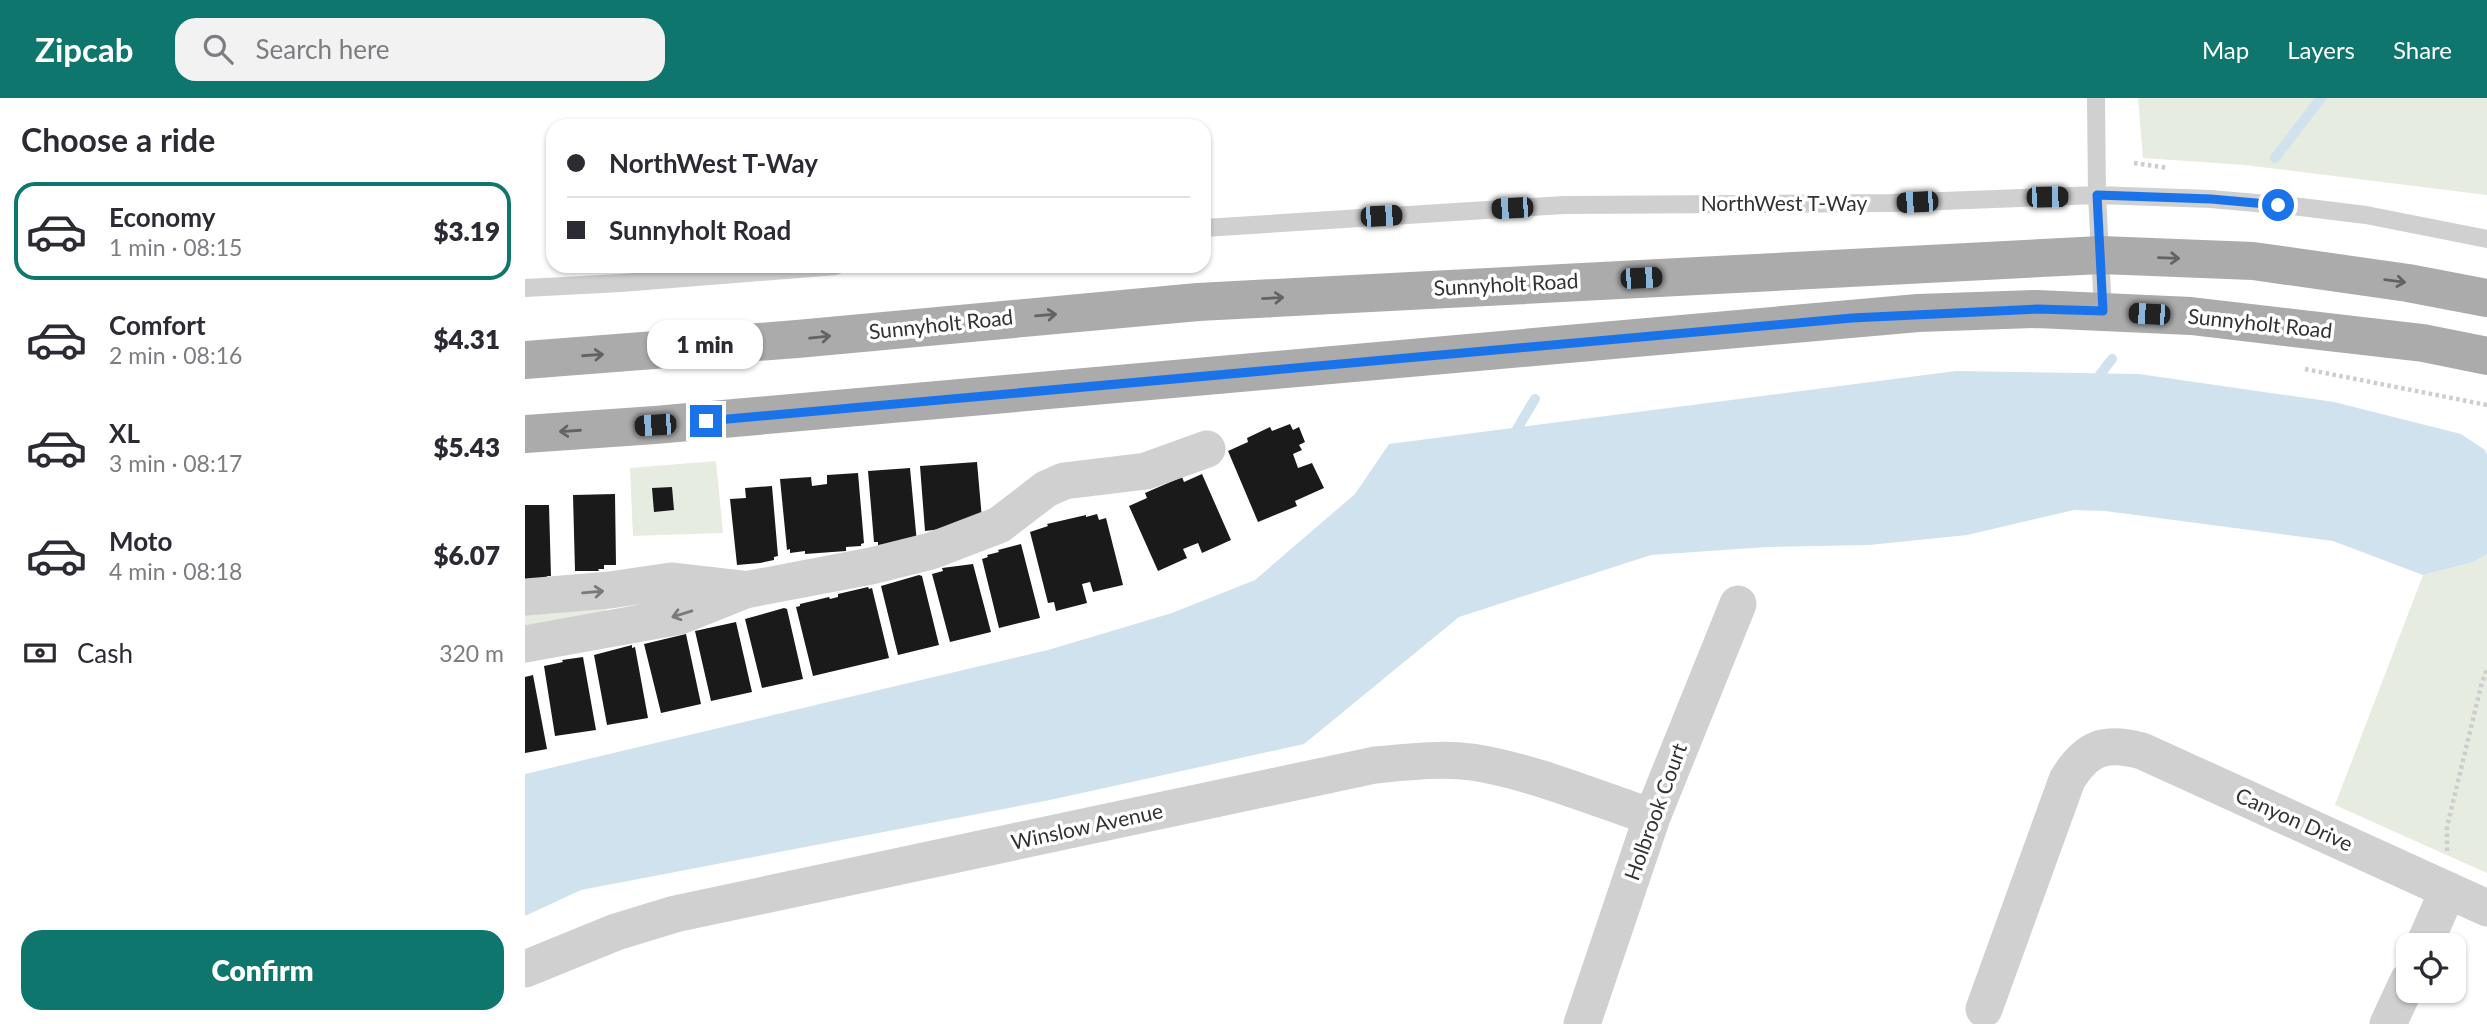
<!DOCTYPE html>
<html lang="en">
<head>
<meta charset="utf-8">
<style>
  body { margin:0; font-family:Lato,sans-serif; background:#f2f2f3; color:#2b2b33; height:100vh; display:flex; flex-direction:column; font-size:26px; white-space:nowrap }
  * { box-sizing:border-box; margin:0 }
  p { font-size:23px; color:#7c7c81 }
  .icon { flex:none; width:38px; height:38px; fill:none; stroke:currentColor; stroke-width:2; stroke-linecap:round; stroke-linejoin:round }
  .map { position:relative; flex:1; overflow:hidden }
  .sheet { display:flex; flex-direction:column; background:#fff; width:525px }
  .sheet>* { flex:none }
  .guide { position:absolute; left:21px; top:21px; width:665px; height:154px; border-radius:21px; box-shadow:0 2px 5px #0004; display:grid; align-content:center; height:154px; padding:0 21px; background:#fff }
  .tools { position:absolute; left:1871px; top:835px; display:grid; gap:14px }
  .tools a { display:grid; place-items:center; width:70px; height:70px; border-radius:14px; background:#fff; box-shadow:0 2px 5px #0004; font-size:35px }
  .end { position:absolute; width:32px; height:32px; margin:-16px; border:9px solid #1a73e8; background:#fff; box-shadow:0 0 0 4px #fff }
  .from { border-radius:50% }
  .bubble { position:absolute; height:49px; border-radius:21px; background:#fff; box-shadow:0 2px 5px #0004; font-size:23px; font-weight:800; line-height:49px; text-align:center }
  .car { position:absolute; width:21px; height:42px; margin:-21px -10px; border-radius:9px; box-shadow:0 0 5px 2px #0007; background:linear-gradient(#222 24%,#8ab4d8 0 40%,#222 0 76%,#8ab4d8 0 86%,#222 0) }
  .guide b { display:flex; align-items:center; gap:24px; height:66px; font-size:26px }
  .guide b+b { border-top:2px solid #e1e1e2 }
  .guide i { width:18px; height:18px; background:#2b2b33 }
  ul { padding:0; list-style:none }
  li { display:flex; align-items:center; gap:21px; height:98px; margin:0 14px 10px; padding:0 7px; border:4px solid transparent; border-radius:21px }
  li div { flex:1 }
  li b { display:block; font-size:26px }
  li em { font-style:normal; font-weight:800 }
  li.selected { border-color:#0f766e }
  li>.icon { width:63px; height:63px; stroke-width:1.5 }
  h2 { padding:0 21px; font-size:32px; line-height:84px }
  .pay { display:flex; align-items:center; gap:18px; height:77px; padding:0 21px; font-size:26px }
  .pay p { margin-inline-start:auto }
  .action { display:flex; gap:14px; margin-top:auto; padding:14px 21px }
  .action a { flex:1; height:80px; border-radius:21px; background:#0f766e; color:#fff; font-size:28px; font-weight:800; line-height:80px; text-align:center }
  header { display:flex; align-items:center; gap:42px; box-sizing:border-box; height:98px; padding:0 35px; background:#0f766e; color:#fff }
  header strong { font-size:33px }
  nav { display:flex; gap:38px; margin-inline-start:auto; font-size:24px }
  .search { width:490px; height:63px; background:#f2f2f3; display:flex; align-items:center; gap:18px; box-sizing:border-box; padding:0 24px; border-radius:21px; color:#7c7c81; font-size:26px }
  main { display:flex; flex:1; min-height:0 }
  .map>svg:first-child { display:block }
  .green { fill:#e6ecdf }
  .water { fill:#cfe2ee }
  .lines { fill:none; stroke-linecap:round; stroke-linejoin:round }
  .stream { stroke:#cfe2ee; stroke-width:10 }
  .building { fill:#1a1a1a }
  .path { stroke:#cdcdcd; stroke-width:4.5; stroke-dasharray:3.5 3.5; stroke-linecap:butt }
  .service { stroke:#d0d0d0; stroke-width:18 }
  .minor { stroke:#d0d0d0; stroke-width:37 }
  .primary { stroke:#ababab; stroke-width:38 }
  .oneway { stroke:#636363 }
  .oneway2 { stroke:#7a7a7a }
  .route { stroke:#1a73e8; stroke-width:9 }
  .labels { text-anchor:middle; stroke-width:7; stroke-linejoin:round; paint-order:stroke }
  .street-label { font-size:21px; fill:#333; stroke:#fff }
</style>
</head>
<body>
<header>
<strong>Zipcab</strong>
<div class="search"><svg class="icon" aria-label="search" viewBox="0 0 24 24"><circle cx="10" cy="10" r="6"/><path d="M15 15l6 6"/></svg>Search here</div>
<nav><a>Map</a><a>Layers</a><a>Share</a></nav>
</header>
<main>
<section class="sheet">
<h2>Choose a ride</h2>
<ul>
<li class="selected"><svg class="icon" aria-label="car" viewBox="0 0 24 24"><path d="M5 17H2v-5l4-1 3-4h7l3 4 3 1v5h-3M9 17h6M6 11h13"/><circle cx="7" cy="17" r="2"/><circle cx="17" cy="17" r="2"/></svg><div><b>Economy</b><p>1 min · 08:15</p></div><em>$3.19</em></li>
<li><svg class="icon" aria-label="car" viewBox="0 0 24 24"><path d="M5 17H2v-5l4-1 3-4h7l3 4 3 1v5h-3M9 17h6M6 11h13"/><circle cx="7" cy="17" r="2"/><circle cx="17" cy="17" r="2"/></svg><div><b>Comfort</b><p>2 min · 08:16</p></div><em>$4.31</em></li>
<li><svg class="icon" aria-label="car" viewBox="0 0 24 24"><path d="M5 17H2v-5l4-1 3-4h7l3 4 3 1v5h-3M9 17h6M6 11h13"/><circle cx="7" cy="17" r="2"/><circle cx="17" cy="17" r="2"/></svg><div><b>XL</b><p>3 min · 08:17</p></div><em>$5.43</em></li>
<li><svg class="icon" aria-label="car" viewBox="0 0 24 24"><path d="M5 17H2v-5l4-1 3-4h7l3 4 3 1v5h-3M9 17h6M6 11h13"/><circle cx="7" cy="17" r="2"/><circle cx="17" cy="17" r="2"/></svg><div><b>Moto</b><p>4 min · 08:18</p></div><em>$6.07</em></li>
</ul>
<div class="pay"><svg class="icon" aria-label="cash" viewBox="0 0 24 24"><path d="M3 7h18v10H3z"/><circle cx="12" cy="12" r="2"/></svg>Cash<p>320 m</p></div>
<div class="action"><a>Confirm</a></div>
</section>
<div class="map">
<svg width="1962" height="926" viewBox="0 0 1962 926">
  <rect width="100%" height="100%" fill="#fff"/>
  <path class="green" d="M1613,0H1962V97L1720,67L1618,60Z
    M191,363L198,435L108,438L105,370Z
    M1962,456V775L1810,707L1898,477L1949,464Z
    M81,508L83,519L0,535V513Z"/>
  <path class="water" d="M1431,273L1614,276L1809,304L1936,336L1960,352L1962,357V456L1949,464L1898,477L1808,443L1580,413L1549,412L1442,437L1344,447L1242,449L1126,457L934,519L779,646L525,702L56,792L0,818V676L523,552L647,515L730,482L830,396L864,346Z"/>
  <g class="lines">
    <path class="stream" d="M1750,60L1796,0
      M1568,286L1587,261
      M986,341L1010,301"/>
  </g>
  <path class="building" d="M765,326L768,332L774,329L780,344L774,347L777,352L768,356L773,370L787,365L799,390L770,403L772,408L733,424L703,353L723,344L722,340L745,329L747,333Z
    M452,364L457,421L433,423V429L400,433L395,368Z
    M385,370L392,445L353,447V444H349L343,373Z
    M333,375L339,445L336,446V448L321,449V453L280,456V453L265,455V451L262,452L255,381L286,379L287,388L302,386V377Z
    M677,376L706,442L677,455L673,445L658,451L662,460L633,473L604,408L622,400L620,395L657,379L659,384Z
    M247,388L253,458L249,459V462L235,465L212,467L205,401L221,400L220,390Z
    M147,389L149,412L129,414L127,390Z
    M90,396L91,467H79V471H73L74,473H50L48,397Z
    M0,407H24L26,478H22L23,481L0,484Z
    M572,416L574,422L581,420L598,487L568,494L565,484L557,486L562,505L531,513L529,504L523,505L505,434L523,428L522,426L561,417V419Z
    M496,446L515,520L474,530L457,461L463,459L462,457L474,454L473,452Z
    M448,466L466,534L425,544L407,476L418,473L417,470Z
    M394,477L397,478L414,547L373,557L356,488Z
    M343,489L344,491L347,490L364,560L288,578L271,509L275,508V506L304,499L305,501L313,499V496Z
    M259,510L262,511L278,581L237,590L220,521Z
    M211,524L227,594L186,603L170,533Z
    M161,536L176,606L136,615L119,546Z
    M107,547V550L110,549L123,620L82,627L69,557Z
    M58,559L71,632L30,638L19,568L38,564L37,562Z
    M8,577L22,651L0,655V579Z"/>
  <g class="lines">
    <path class="path" d="M1609,65L1643,70
      M1780,271L1962,307
      M1922,753V729L1956,588L1962,571"/>
    <path class="service" d="M1571,0L1572,97L1578,213
      M679,130L1039,107L1365,105L1572,97L1686,101L1776,109L1841,117L1962,141
      M0,190L96,185L311,168"/>
    <path class="minor" d="M0,499L85,492L146,483L216,491
      M0,546L155,518L220,492L346,468L406,453L474,427L521,391L539,383L621,373L682,351
      M1899,847L1923,792
      M0,871L91,834L150,816L850,667C882,664 915,660 947,664C1006,673 1070,700 1127,719
      M1459,911L1542,682C1562,649 1580,643 1617,653L1962,810
      M1057,926L1127,719L1213,506
      M1863,926L1883,883"/>
    <path class="primary" d="M0,262L272,241L673,204L1576,157L1728,163L1883,185L1962,200
      M0,336L130,327L1393,215L1512,211L1666,218L1898,245L1962,258"/>
  </g>
  <defs><path id="oneway-shaft" d="M-6 0H5M1.5-3L5.5 0L1.5 3" fill="none" stroke-width="1.6" stroke-linecap="round" stroke-linejoin="round" transform="scale(1.75)"/></defs>
  <g class="oneway">
    <use href="#oneway-shaft" transform="translate(1644 160) rotate(2)"/>
    <use href="#oneway-shaft" transform="translate(1870 183) rotate(8)"/>
    <use href="#oneway-shaft" transform="translate(748 200) rotate(-3)"/>
    <use href="#oneway-shaft" transform="translate(521 217) rotate(-5)"/>
    <use href="#oneway-shaft" transform="translate(295 239) rotate(-6)"/>
    <use href="#oneway-shaft" transform="translate(68 257) rotate(-4)"/>
    <use href="#oneway-shaft" transform="translate(45 333) rotate(176)"/>
  </g>
  <g class="oneway2">
    <use href="#oneway-shaft" transform="translate(68 494) rotate(-5)"/>
    <use href="#oneway-shaft" transform="translate(157 516) rotate(163)"/>
  </g>
  <g class="lines">
    <path class="route" d="M181,323L1327,220L1512,211L1578,213L1572,97L1686,101L1753,107"/>
  </g>
  <g class="labels">
    <g class="street-label">
      <text x="1259" y="113">NorthWest T-Way</text>
      <text transform="translate(981 187) rotate(-3)" y="7">Sunnyholt Road</text>
      <text transform="translate(1735 226) rotate(6)" y="7">Sunnyholt Road</text>
      <text transform="translate(416 227) rotate(-6)" y="7">Sunnyholt Road</text>
      <text transform="translate(1131 714) rotate(-70)" y="7">Holbrook Court</text>
      <text transform="translate(1769 722) rotate(24)" y="7">Canyon Drive</text>
      <text transform="translate(562 729) rotate(-12)" y="7">Winslow Avenue</text>
    </g>
  </g>
</svg>
<div class="tools">
<a><svg class="icon" aria-label="locate" viewBox="0 0 24 24"><circle cx="12" cy="12" r="6"/><path d="M12 2v4M12 18v4M2 12h4M18 12h4"/></svg></a>
</div>
<i class="end from" style="left:1753px;top:107px"></i>
<i class="end" style="left:181px;top:323px"></i>
<div class="bubble" style="left:122px;top:222px;width:116px">1 min</div>
<i class="car" style="left:1522px;top:99px;rotate:89deg"></i>
<i class="car" style="left:1392px;top:104px;rotate:267deg"></i>
<i class="car" style="left:987px;top:110px;rotate:267deg"></i>
<i class="car" style="left:856px;top:118px;rotate:87deg"></i>
<i class="car" style="left:1116px;top:180px;rotate:87deg"></i>
<i class="car" style="left:1624px;top:216px;rotate:273deg"></i>
<i class="car" style="left:130px;top:327px;rotate:266deg"></i>
<div class="guide">
<b><i class="from"></i>NorthWest T-Way</b>
<b><i></i>Sunnyholt Road</b>
</div>
</div>
</main>
</body>
</html>
